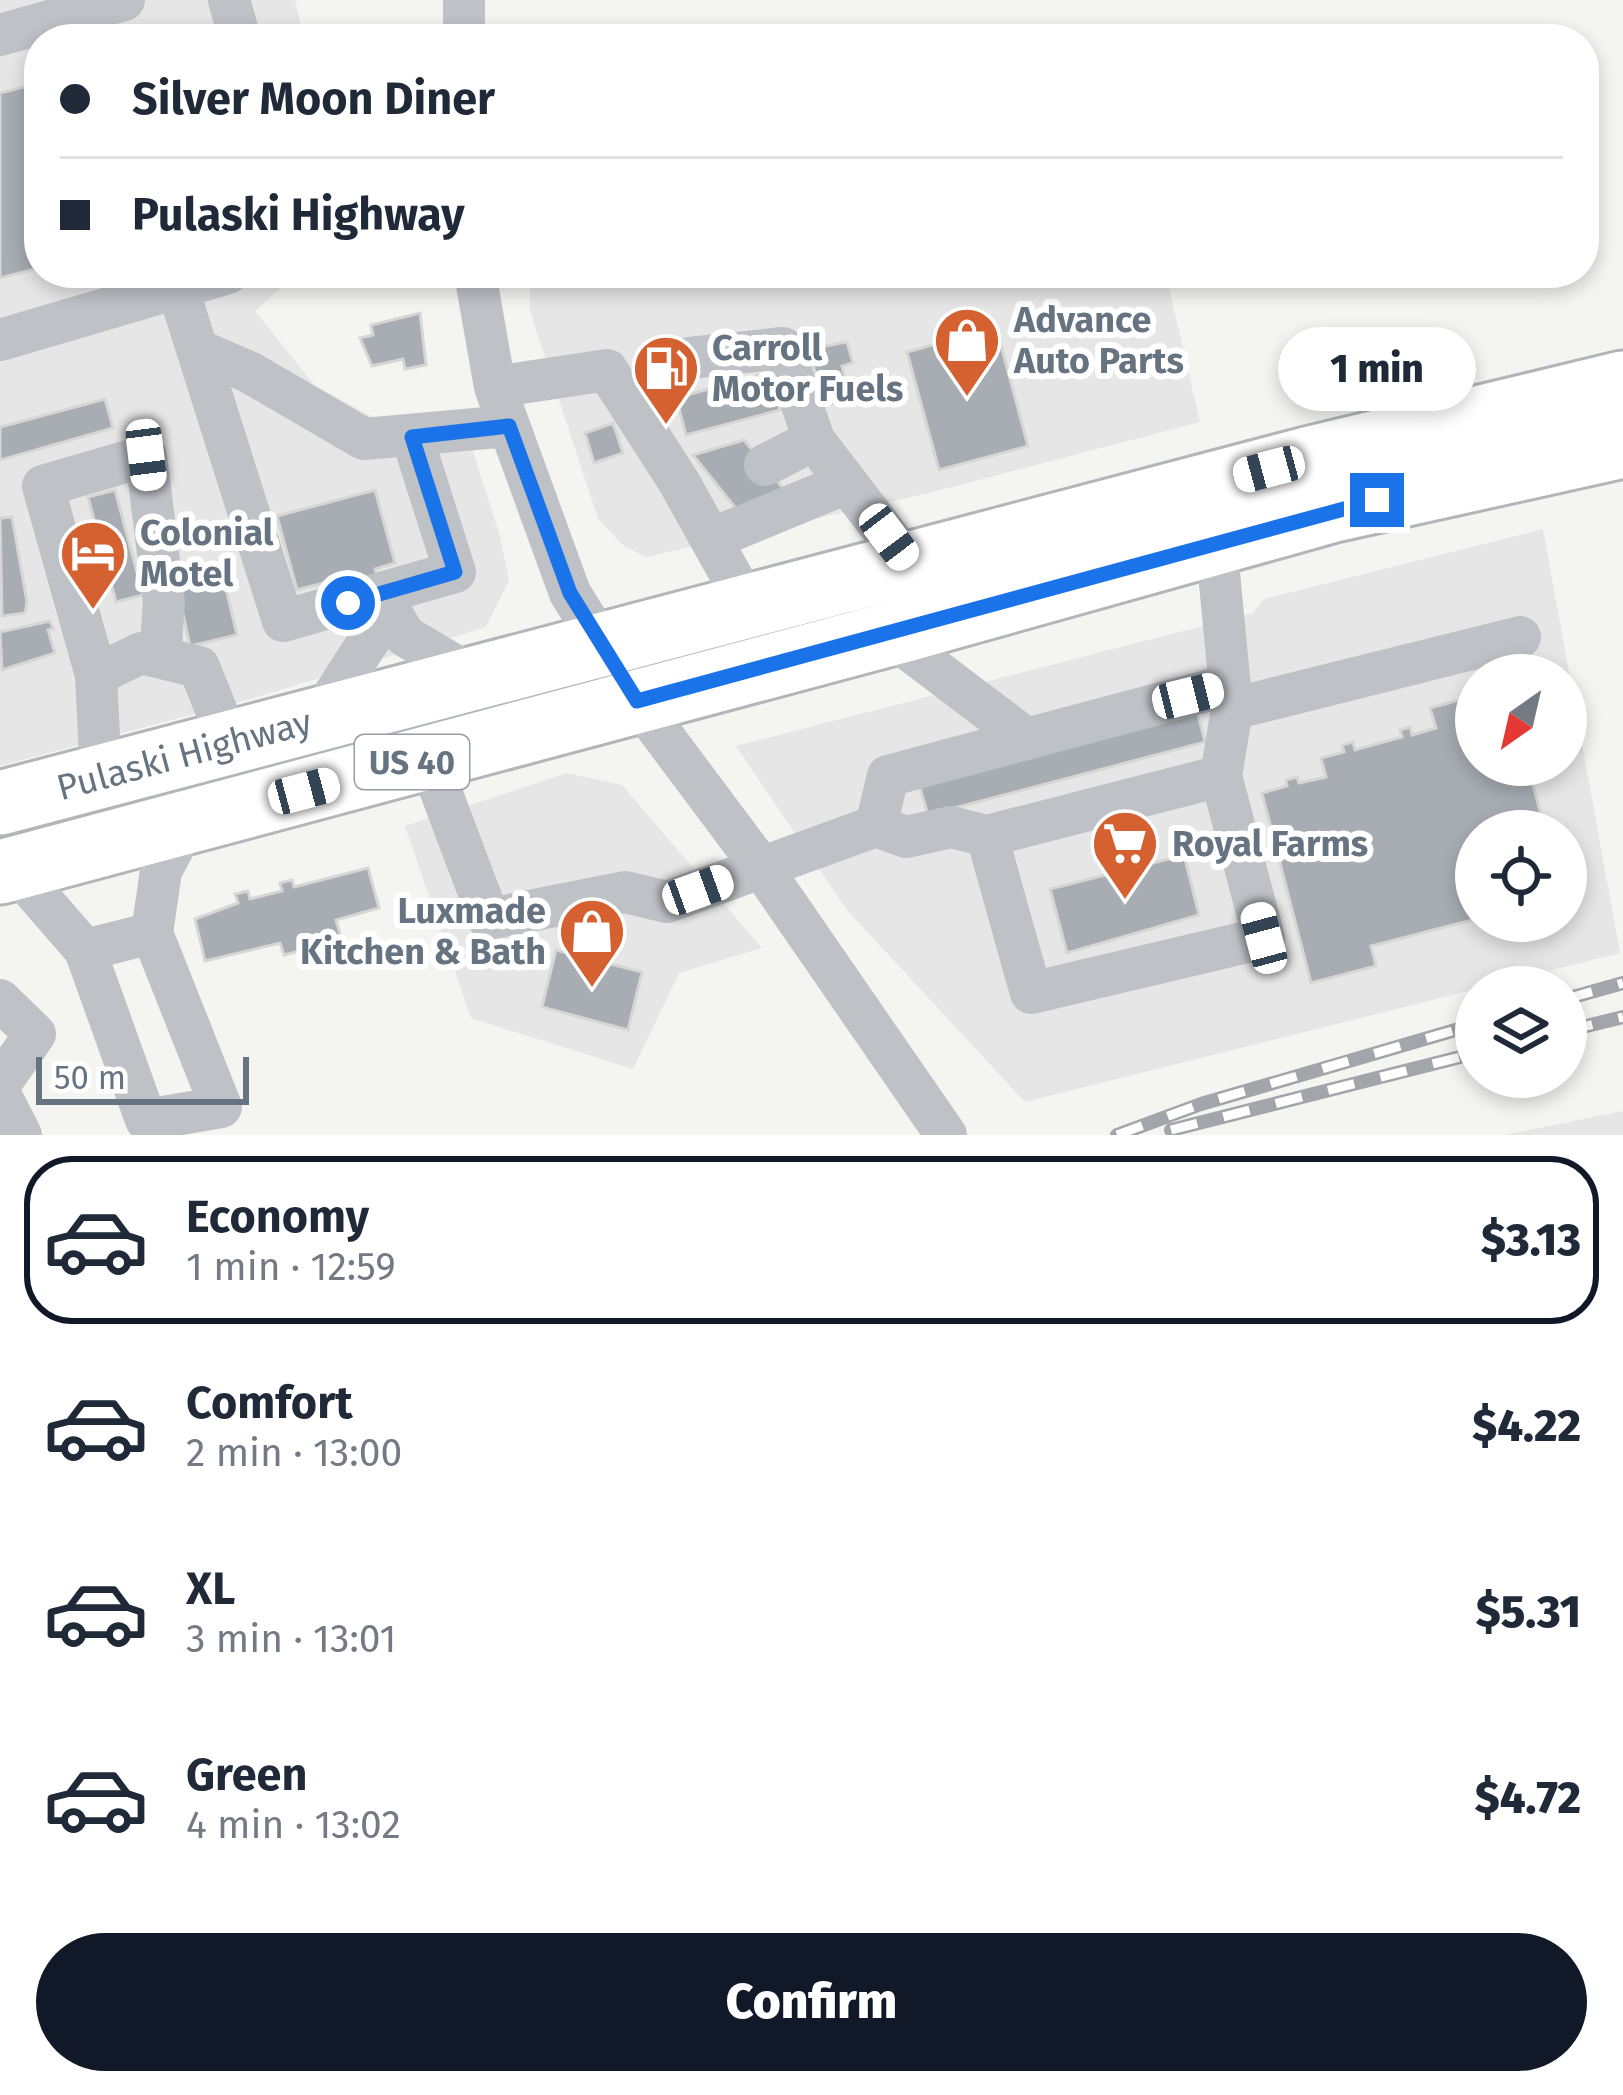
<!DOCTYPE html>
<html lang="en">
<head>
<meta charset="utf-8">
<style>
  body { margin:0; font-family:"Fira Sans",sans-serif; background:#f2f2f3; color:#1f2937; height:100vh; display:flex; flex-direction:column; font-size:45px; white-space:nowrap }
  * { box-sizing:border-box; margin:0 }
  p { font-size:39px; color:#747a83 }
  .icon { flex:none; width:66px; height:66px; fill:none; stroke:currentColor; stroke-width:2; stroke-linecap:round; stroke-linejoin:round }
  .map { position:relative; height:1135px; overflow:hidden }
  .side { display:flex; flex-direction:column; background:#fff; flex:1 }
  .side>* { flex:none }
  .hud { position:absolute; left:24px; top:24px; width:1575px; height:264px; border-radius:48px; box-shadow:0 6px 18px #0003; display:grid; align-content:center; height:264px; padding:0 36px; background:#fff }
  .needle { width:78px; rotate:214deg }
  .tools { position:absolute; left:1455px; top:654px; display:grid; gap:24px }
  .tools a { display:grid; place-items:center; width:132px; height:132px; border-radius:50%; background:#fff; box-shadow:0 6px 18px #0003; font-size:60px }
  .scale { position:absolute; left:36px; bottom:30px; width:213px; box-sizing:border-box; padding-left:12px; border:6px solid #667380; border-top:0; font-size:33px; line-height:42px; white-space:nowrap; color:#667380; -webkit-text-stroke:9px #fff; paint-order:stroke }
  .end { position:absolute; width:54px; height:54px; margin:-27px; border:15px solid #1a73e8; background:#fff; box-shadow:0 0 0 6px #fff }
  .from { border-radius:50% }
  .bubble { position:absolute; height:84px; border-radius:42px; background:#fff; box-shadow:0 6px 18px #0003; font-size:39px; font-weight:800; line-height:84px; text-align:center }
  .car { position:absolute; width:36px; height:72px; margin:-36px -18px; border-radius:15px; box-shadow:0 0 9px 3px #0007; background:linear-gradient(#fff 24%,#345 0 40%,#fff 0 76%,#345 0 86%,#fff 0) }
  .hud b { display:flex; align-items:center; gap:42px; height:114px; font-size:45px }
  .hud b+b { border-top:3px solid #e0e1e3 }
  .hud i { width:30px; height:30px; background:#1f2937 }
  ul { padding:21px 0 0; list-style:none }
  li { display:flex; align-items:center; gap:36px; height:168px; margin:0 24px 18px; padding:0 12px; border:6px solid transparent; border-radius:48px }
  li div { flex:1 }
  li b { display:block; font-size:45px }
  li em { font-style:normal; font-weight:800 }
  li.selected { border-color:#111827 }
  li>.icon { width:108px; height:108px; stroke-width:1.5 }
  .button { display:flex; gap:24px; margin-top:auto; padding:24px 36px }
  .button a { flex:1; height:138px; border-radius:72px; background:#111827; color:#fff; font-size:48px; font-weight:800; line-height:138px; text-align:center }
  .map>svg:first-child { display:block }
  .built { fill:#e5e6e5; fill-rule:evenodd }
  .building { fill:#a7adb3; stroke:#d6d6d4; stroke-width:3 }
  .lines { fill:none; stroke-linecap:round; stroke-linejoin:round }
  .highway-casing { stroke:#b3b6b9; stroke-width:69 }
  .minor { stroke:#bec1c5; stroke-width:42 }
  .highway { stroke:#fff; stroke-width:63 }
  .rail-casing { stroke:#a2a6ab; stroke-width:14 }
  .rail { stroke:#fff; stroke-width:9; stroke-dasharray:27; stroke-linecap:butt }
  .route { stroke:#1a73e8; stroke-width:15 }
  .labels { text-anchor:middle; stroke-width:12; stroke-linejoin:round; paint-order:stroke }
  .shield { fill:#fff; stroke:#949da6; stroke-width:3 }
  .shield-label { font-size:33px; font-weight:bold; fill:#667380 }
  .poi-label { font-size:36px; font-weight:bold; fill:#667380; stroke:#fff; text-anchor:start }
  .street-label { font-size:36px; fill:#667380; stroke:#fff }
</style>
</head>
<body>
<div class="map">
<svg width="1623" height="1135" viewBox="0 0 1623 1135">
  <rect width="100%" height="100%" fill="#f4f5f1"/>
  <path class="built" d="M0,0H295L304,39H39V273H297L255,311L315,386L373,417L461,414L500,536L509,581L486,627L254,698L0,766Z
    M530,273L1166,275L1200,422L929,493L646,557L624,546L598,519L530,311Z
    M1543,529L1620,953L1025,1102L847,910L736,746L1253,613L1264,599ZM1476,675H1566V765H1476ZM1476,831H1566V921H1476Z
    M567,773L622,785L762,948L679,973L633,1069L471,1018L405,826Z
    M1623,1111V1135H1504Z"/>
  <path class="building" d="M39,83V268L0,278V93Z
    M420,313L426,365L405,369L403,359L372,366L360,338L373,335L371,325Z
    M996,327L1028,446L939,470L907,352Z
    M847,342L853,363L842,366L850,399L824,406L809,349Z
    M667,348L674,379L643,387L635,356Z
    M770,372L780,410L686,435L676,398Z
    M105,399L113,428L0,460V427Z
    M613,423L623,453L594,463L585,433Z
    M744,440L790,497L742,516L693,455Z
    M115,490L143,595L116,602L88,497Z
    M375,490L395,563L375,569L377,577L340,588L338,579L297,590L277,516Z
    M12,517L27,602L25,613L2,616L0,518Z
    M220,564L237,635L190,646L174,573L190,569L191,575Z
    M50,621L53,629L48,630L55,653L2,670L0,632Z
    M1472,690L1476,696V765H1528L1545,831H1476V919L1371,946L1376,966L1311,983L1262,793L1287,786L1286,780L1297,777L1299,783L1326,777L1321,758L1344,752L1342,745L1353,742L1355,750L1402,737L1400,730L1410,727L1412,735L1436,728L1430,708L1463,699L1462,693Z
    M1196,707L1205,742L928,815L918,781Z
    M1184,855L1199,915L1067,953L1050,889Z
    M368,868L379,908L336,920L342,940L284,955L280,943L205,961L195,919L238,903L235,894L248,891L250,899L282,891L280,883L292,880L294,887Z
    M556,950L642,972L628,1030L542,1007Z"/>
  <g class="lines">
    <defs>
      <path id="highway" d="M0,803L1311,458L1623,383
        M0,872L909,629L1334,510L1623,446"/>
    </defs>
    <use href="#highway" class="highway-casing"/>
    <path class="minor" d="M229,0L240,39
      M464,0V39
      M0,35L124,0
      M475,273L495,387L570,593L637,701L761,867L946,1135
      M178,289L283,621L455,572L412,437
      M0,340L228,273
      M198,350L249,372L364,439L509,426
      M689,358L783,348L814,440L909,564
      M495,387L607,370L679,482L748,606
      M765,465L814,440
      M711,539L847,483
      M380,594L405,636L474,677
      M888,634L1024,737
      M96,675L43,486L146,456L164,602L160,657
      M1232,709L1520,637
      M319,718L375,631L380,594
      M428,757L489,919L625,892L667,902L876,826L906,837L951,827L987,836L1221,776
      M101,776L96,675L141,653L199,667L229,742
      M876,826L888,776L1229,685
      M987,836L1031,993L1264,938L1221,776L1232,709L1216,542
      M14,868L85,950L152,933L161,871L187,822
      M85,950L146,1120L221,1107L152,933
      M0,1000L35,1034L0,1084
      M0,1094L21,1135"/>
    <use href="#highway" class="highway"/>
    <defs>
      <path id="rail" d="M1566,999L1623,983
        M1566,1031L1623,1017
        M1171,1130L1476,1053
        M1117,1135L1201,1104L1476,1024"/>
    </defs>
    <use href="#rail" class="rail-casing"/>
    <use href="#rail" class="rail"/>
  </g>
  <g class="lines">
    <path class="route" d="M348,603L455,572L412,437L509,426L570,593L637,701L1377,500"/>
  </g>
  <defs>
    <symbol id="shop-pin" viewBox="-11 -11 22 30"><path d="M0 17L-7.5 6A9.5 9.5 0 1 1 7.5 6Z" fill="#d56130" stroke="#fff"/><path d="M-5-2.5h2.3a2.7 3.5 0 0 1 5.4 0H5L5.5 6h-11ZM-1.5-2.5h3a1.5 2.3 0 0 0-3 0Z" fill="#fff"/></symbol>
    <symbol id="fuel-pin" viewBox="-11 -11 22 30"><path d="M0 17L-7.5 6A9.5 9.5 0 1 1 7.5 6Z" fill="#d56130" stroke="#fff"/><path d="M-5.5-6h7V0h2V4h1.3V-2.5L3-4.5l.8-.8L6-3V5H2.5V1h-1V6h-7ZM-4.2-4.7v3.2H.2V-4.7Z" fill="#fff"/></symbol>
    <symbol id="hotel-pin" viewBox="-11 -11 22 30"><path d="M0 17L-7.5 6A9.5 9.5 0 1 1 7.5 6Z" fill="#d56130" stroke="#fff"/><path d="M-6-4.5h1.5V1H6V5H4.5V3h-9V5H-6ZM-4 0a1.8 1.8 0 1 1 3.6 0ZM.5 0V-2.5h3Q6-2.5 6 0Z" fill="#fff"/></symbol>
    <symbol id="supermarket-pin" viewBox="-11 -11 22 30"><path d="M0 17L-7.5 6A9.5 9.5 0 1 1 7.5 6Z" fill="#d56130" stroke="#fff"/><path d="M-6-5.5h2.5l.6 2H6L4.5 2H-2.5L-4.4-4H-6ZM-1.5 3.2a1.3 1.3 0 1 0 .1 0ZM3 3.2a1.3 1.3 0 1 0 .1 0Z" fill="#fff"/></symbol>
  </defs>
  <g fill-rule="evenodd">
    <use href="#shop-pin" x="929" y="302" width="76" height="104"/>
    <use href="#fuel-pin" x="628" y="330" width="76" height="104"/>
    <use href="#hotel-pin" x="55" y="515" width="76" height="104"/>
    <use href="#supermarket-pin" x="1087" y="805" width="76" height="104"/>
    <use href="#shop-pin" x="554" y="893" width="76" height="104"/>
  </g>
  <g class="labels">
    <rect class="shield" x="355" y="735" width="114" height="54" rx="9"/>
    <g class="shield-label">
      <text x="412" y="774">US 40</text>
    </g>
    <g class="poi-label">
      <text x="1014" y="332">Advance<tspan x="1014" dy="41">Auto Parts</tspan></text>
      <text x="712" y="360">Carroll<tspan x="712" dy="41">Motor Fuels</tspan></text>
      <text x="140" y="545">Colonial<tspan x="140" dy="41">Motel</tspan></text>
      <text x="1172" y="856">Royal Farms</text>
      <text x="546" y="923" text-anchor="end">Luxmade<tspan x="546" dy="41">Kitchen &amp; Bath</tspan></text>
    </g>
    <g class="street-label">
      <text transform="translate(184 754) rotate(-15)" y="13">Pulaski Highway</text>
    </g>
  </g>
</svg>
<div class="tools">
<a><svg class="needle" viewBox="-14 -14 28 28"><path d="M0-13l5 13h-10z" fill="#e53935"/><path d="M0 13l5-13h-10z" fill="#747a83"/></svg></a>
<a><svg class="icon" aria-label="locate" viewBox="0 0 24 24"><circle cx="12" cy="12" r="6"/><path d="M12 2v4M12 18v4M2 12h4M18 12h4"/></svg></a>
<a><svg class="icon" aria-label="layers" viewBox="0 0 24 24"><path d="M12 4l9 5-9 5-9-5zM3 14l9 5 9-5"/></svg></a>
</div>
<div class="scale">50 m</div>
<i class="end from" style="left:348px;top:603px"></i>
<i class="end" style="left:1377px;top:500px"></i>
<div class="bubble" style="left:1278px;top:327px;width:198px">1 min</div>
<i class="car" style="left:146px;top:455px;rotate:173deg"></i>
<i class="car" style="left:1269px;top:469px;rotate:255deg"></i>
<i class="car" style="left:889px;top:537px;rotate:143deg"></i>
<i class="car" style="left:1188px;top:696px;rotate:76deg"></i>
<i class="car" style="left:304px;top:791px;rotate:75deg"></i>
<i class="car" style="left:698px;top:890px;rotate:70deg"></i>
<i class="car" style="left:1264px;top:938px;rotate:345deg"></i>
<div class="hud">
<b><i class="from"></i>Silver Moon Diner</b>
<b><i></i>Pulaski Highway</b>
</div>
</div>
<section class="side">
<ul>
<li class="selected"><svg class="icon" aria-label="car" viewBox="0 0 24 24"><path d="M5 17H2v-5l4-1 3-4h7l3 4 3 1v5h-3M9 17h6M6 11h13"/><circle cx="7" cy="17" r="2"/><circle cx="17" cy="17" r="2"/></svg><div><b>Economy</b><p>1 min · 12:59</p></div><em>$3.13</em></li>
<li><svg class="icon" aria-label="car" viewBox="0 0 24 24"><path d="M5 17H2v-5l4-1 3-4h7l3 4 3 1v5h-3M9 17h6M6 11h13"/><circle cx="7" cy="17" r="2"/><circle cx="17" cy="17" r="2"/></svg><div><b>Comfort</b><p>2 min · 13:00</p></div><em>$4.22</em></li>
<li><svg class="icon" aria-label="car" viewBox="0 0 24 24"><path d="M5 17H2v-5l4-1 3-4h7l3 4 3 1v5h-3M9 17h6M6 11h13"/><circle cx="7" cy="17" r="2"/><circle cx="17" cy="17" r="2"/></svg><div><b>XL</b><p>3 min · 13:01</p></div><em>$5.31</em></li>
<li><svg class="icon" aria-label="car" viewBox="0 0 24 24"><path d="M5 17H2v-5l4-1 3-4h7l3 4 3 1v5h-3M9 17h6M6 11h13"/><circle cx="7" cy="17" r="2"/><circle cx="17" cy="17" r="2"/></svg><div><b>Green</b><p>4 min · 13:02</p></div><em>$4.72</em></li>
</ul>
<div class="button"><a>Confirm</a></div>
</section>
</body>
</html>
